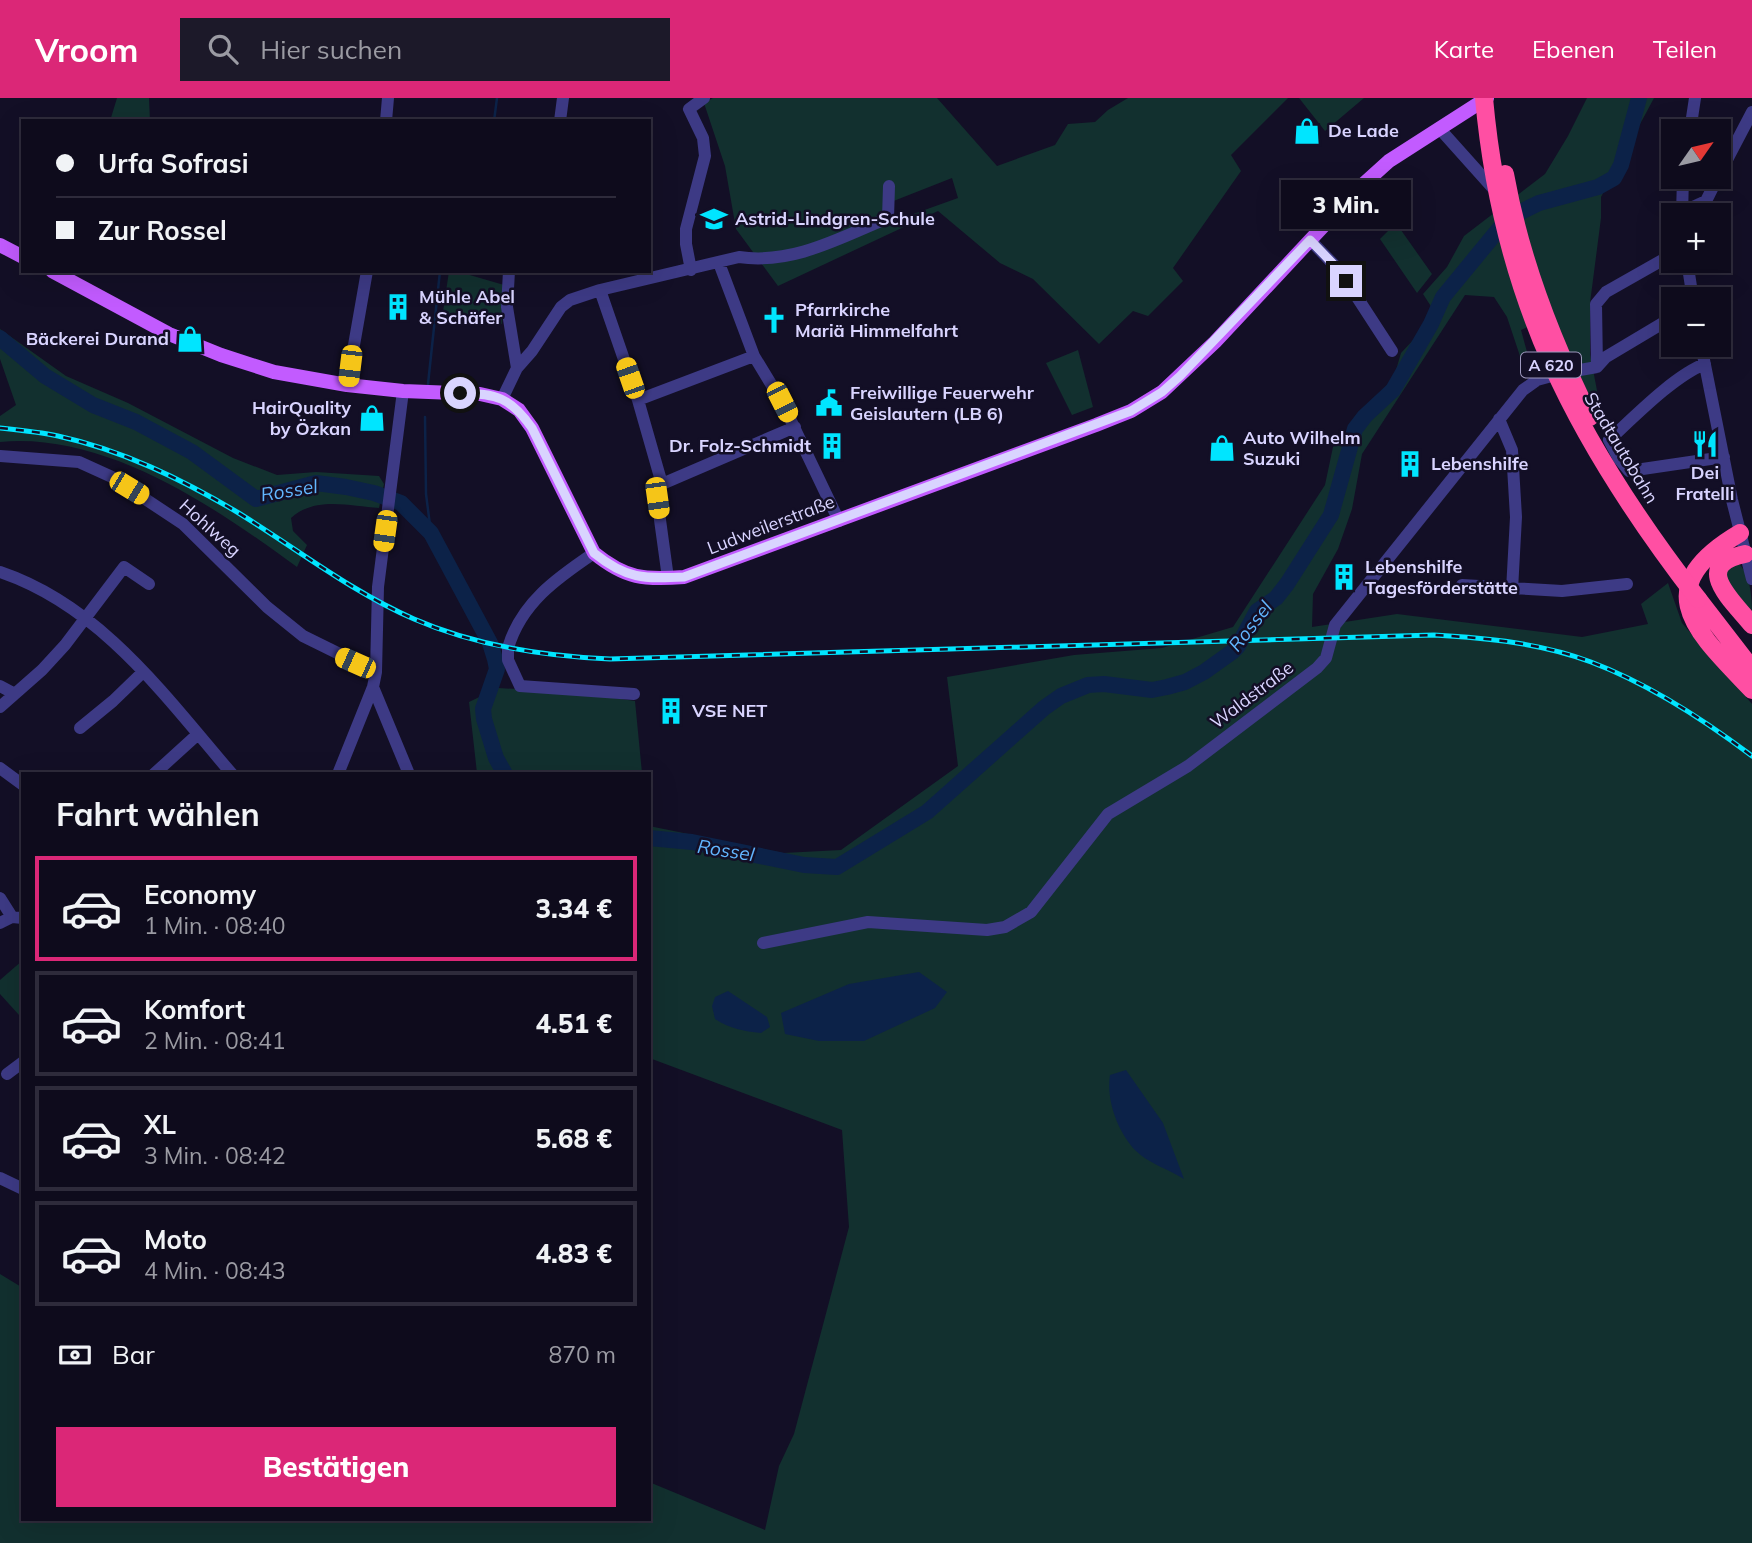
<!DOCTYPE html>
<html lang="de">
<head>
<meta charset="utf-8">
<style>
  body { margin:0; font-family:Mulish,sans-serif; background:#1c1929; color:#f1f3f6; height:100vh; display:flex; flex-direction:column; font-size:26px; white-space:nowrap }
  * { box-sizing:border-box; margin:0 }
  p { font-size:23px; color:#9b9ba3 }
  .icon { flex:none; width:38px; height:38px; fill:none; stroke:currentColor; stroke-width:2; stroke-linecap:round; stroke-linejoin:round }
  .map { position:relative; flex:1; overflow:hidden }
  .details { position:absolute; left:21px; top:674px; width:630px; height:749px; display:flex; flex-direction:column; background:#0e0b1c; border-radius:0px; box-shadow:0 7px 28px #0002,0 0 0 2px #2e2b3b }
  .details>* { flex:none }
  .banner { position:absolute; left:21px; top:21px; width:630px; height:154px; border-radius:0px; box-shadow:0 7px 28px #0002,0 0 0 2px #2e2b3b; display:grid; align-content:center; height:154px; padding:0 35px; background:#0e0b1c }
  .needle { width:46px; rotate:56deg }
  .tools { position:absolute; left:1661px; top:21px; display:grid; gap:14px }
  .tools a { display:grid; place-items:center; width:70px; height:70px; border-radius:0px; background:#0e0b1c; box-shadow:0 7px 28px #0002,0 0 0 2px #2e2b3b; font-size:35px }
  .end { position:absolute; width:32px; height:32px; margin:-16px; border:9px solid #d9d4ff; background:#111; box-shadow:0 0 0 4px #111 }
  .from { border-radius:50% }
  .bubble { position:absolute; height:49px; border-radius:0px; background:#0e0b1c; box-shadow:0 7px 28px #0002,0 0 0 2px #2e2b3b; font-size:23px; font-weight:800; line-height:49px; text-align:center }
  .car { position:absolute; width:21px; height:42px; margin:-21px -10px; border-radius:9px; box-shadow:0 0 5px 2px #0007; background:linear-gradient(#f5c518 24%,#345 0 40%,#f5c518 0 76%,#345 0 86%,#f5c518 0) }
  .banner b { display:flex; align-items:center; gap:24px; height:66px; font-size:26px }
  .banner b+b { border-top:2px solid #2e2b3b }
  .banner i { width:18px; height:18px; background:#f1f3f6 }
  ul { padding:0; list-style:none }
  li { display:flex; align-items:center; gap:21px; height:105px; margin:0 14px 10px; padding:0 21px; border:4px solid #2e2b3b; border-radius:0px }
  li div { flex:1 }
  li b { display:block; font-size:26px }
  li em { font-style:normal; font-weight:800 }
  li.current { border-color:#db2777 }
  li>.icon { width:63px; height:63px; stroke-width:1.5 }
  h2 { padding:0 35px; font-size:32px; line-height:84px }
  .pay { display:flex; align-items:center; gap:18px; height:77px; padding:0 35px; font-size:26px }
  .pay p { margin-inline-start:auto }
  .primary-button { display:flex; gap:14px; margin-top:auto; padding:14px 35px }
  .primary-button a { flex:1; height:80px; border-radius:0px; background:#db2777; color:#fff; font-size:28px; font-weight:800; line-height:80px; text-align:center }
  header { display:flex; align-items:center; gap:42px; box-sizing:border-box; height:98px; padding:0 35px; background:#db2777; color:#fff }
  header strong { font-size:33px }
  nav { display:flex; gap:38px; margin-inline-start:auto; font-size:24px }
  .search { width:490px; height:63px; background:#1c1929; display:flex; align-items:center; gap:18px; box-sizing:border-box; padding:0 24px; border-radius:0px; color:#9b9ba3; font-size:26px }
  .map>svg:first-child { display:block }
  .green { fill:#12302f; fill-rule:evenodd }
  .water { fill:#0c2248 }
  .lines { fill:none; stroke-linecap:round; stroke-linejoin:round }
  .stream { stroke:#0c2248; stroke-width:2.5 }
  .river { stroke:#0c2248; stroke-width:16 }
  .minor { stroke:#3d3a85; stroke-width:12 }
  .major { stroke:#c25bff; stroke-width:14 }
  .highway { stroke:#ff4fa3; stroke-width:18 }
  .rail-casing { stroke:#00e5ff; stroke-width:5 }
  .rail { stroke:#130f26; stroke-width:2.5; stroke-dasharray:8; stroke-linecap:butt }
  .highway-bridge { stroke:#ff4fa3; stroke-width:18 }
  .route { stroke:#d9d4ff; stroke-width:9 }
  .labels { text-anchor:middle; stroke-width:5; stroke-linejoin:round; paint-order:stroke }
  .shield { fill:#130f26; stroke:#9e99be; stroke-width:2 }
  .shield-label { font-size:16px; font-weight:bold; fill:#d9d4ff }
  .poi-label { font-size:18px; font-weight:bold; fill:#d9d4ff; stroke:#130f26; text-anchor:start }
  .street-label { font-size:18px; fill:#d9d4ff; stroke:#130f26 }
  .water-label { font-size:19px; font-style:italic; fill:#62b6ff; stroke:#130f26 }
</style>
</head>
<body>
<header>
<strong>Vroom</strong>
<div class="search"><svg class="icon" aria-label="search" viewBox="0 0 24 24"><circle cx="10" cy="10" r="6"/><path d="M15 15l6 6"/></svg>Hier suchen</div>
<nav><a>Karte</a><a>Ebenen</a><a>Teilen</a></nav>
</header>
<div class="map">
<svg width="1752" height="1445" viewBox="0 0 1752 1445">
  <rect width="100%" height="100%" fill="#130f26"/>
  <path class="green" d="M117,0H149L150,23H110Z
    M713,0H937L997,68L1055,47L1068,26L1095,24L1108,12L1128,0H1288L1231,57L1241,73L1173,170L1183,183L1148,218L1133,213L1099,246L1033,181L1000,165L938,113L778,188L736,131L725,68L704,5ZM952,80L958,100L891,124V104Z
    M1299,0H1364L1325,33Z
    M1587,0H1654L1601,99V120L1590,205V256L1604,329L1552,218L1521,232L1529,261L1527,279L1507,219L1494,199L1465,197L1362,356L1352,411L1338,451L1313,496L1312,529L1397,516L1582,539L1648,526L1641,506L1668,485L1682,525L1752,606V1445H0V1176L23,1190V1421H649V1384L765,1432L779,1368L794,1336L849,1129L842,1032L652,961L649,967V728L783,755L841,752L958,668L947,579L1074,557L1162,550L1233,529L1325,387L1333,349L1394,279L1401,255L1430,224L1434,213L1423,196L1447,169L1464,138L1545,76L1568,38Z
    M1396,125L1432,176L1417,195L1380,141Z
    M449,173H456L504,187L502,226L442,221Z
    M0,231L66,278L128,305L233,360L277,377L316,374L379,378L384,386L379,410C350,408 315,398 291,420L293,433L307,447L297,469C215,409 106,334 0,344V318L16,307L0,261Z
    M1078,252L1093,309L1072,317L1046,265Z
    M1739,466C1751,478 1752,500 1752,517L1727,485L1726,468Z
    M498,590L571,594L635,603L642,675H477L469,604Z
    M23,862V913L19,917L0,896V882Z"/>
  <path class="water" d="M919,874L947,894L935,910L864,943H819L785,936L781,915L849,886Z
    M728,893L767,919L770,929L761,935C743,933 731,931 715,921L712,908L715,899Z
    M1126,972L1163,1025L1184,1081C1170,1072 1148,1065 1136,1053C1118,1034 1106,1003 1110,977Z"/>
  <g class="lines">
    <path class="stream" d="M494,23L497,0
      M428,286L440,173
      M425,319L426,396L431,435"/>
    <path class="river" d="M0,240L45,278L93,307L136,324L192,354L256,401L316,385L346,389L374,395L401,405L431,435L490,545L495,561L497,571L483,611L484,621L496,660L505,676
      M649,740L692,744L804,767L837,769L927,714L1044,610L1061,598L1088,587L1104,586L1152,592L1167,589L1185,584L1204,574L1232,554L1238,548L1257,513L1276,500L1287,486L1331,417L1355,331L1365,318L1393,292L1431,226L1443,199L1508,120L1539,105L1598,89L1614,80L1621,67L1639,0"/>
    <path class="minor" d="M386,23L388,0
      M560,23L563,0
      M1439,30L1499,97
      M1690,33L1695,0
      M1718,79L1752,14
      M1682,109H1693L1706,103L1718,79
      M1682,117L1683,79
      M1310,142L1340,173L1392,253
      M1687,163L1693,201
      M719,165L754,258L782,304L839,423
      M691,172L686,146V131L705,58L703,40L689,11L704,0
      M509,173L507,209L517,270
      M600,192L638,302L662,386L656,391L657,400L668,480
      M1701,247L1732,402L1752,481
      M1705,266C1675,277 1634,319 1609,342L1619,361L1629,373L1724,359
      M1597,269L1596,206L1606,194L1673,156
      M347,287L367,173
      M502,301L517,270L532,253L561,209L570,202L600,192L739,159C792,167 840,140 888,120L889,88
      M638,302L754,258
      M1499,321L1512,352L1516,419L1512,492
      M0,358L79,364L112,379L183,426L267,509L303,538L376,574
      M662,386L795,329
      M0,474C101,508 165,598 232,676
      M1462,487L1562,493L1627,486
      M508,550C521,505 557,480 594,455
      M508,551V562L520,588L634,596
      M0,588L15,596
      M373,589L409,676
      M0,609L42,572L65,547L124,469L149,486
      M80,630L113,603L143,574
      M0,670L23,687
      M154,676L198,636
      M338,676L373,589L376,574L378,489L403,293
      M0,800L12,819
      M0,825L12,819L23,820
      M763,845L868,824L987,832L1005,829L1031,814L1108,716L1188,668L1317,570L1326,560L1335,527L1523,292L1537,282L1563,275L1597,269L1606,259L1673,219
      M7,976L23,964
      M0,1080L23,1091"/>
    <path class="major" d="M0,147L23,159
      M52,173L169,236L221,257L274,274L347,287L403,293L480,296L502,301L519,312L532,330L594,455C626,481 644,482 684,479L1096,327L1131,313L1162,294L1215,244L1358,91L1389,63L1487,0"/>
    <path class="highway" d="M1740,435C1645,491 1698,535 1752,592
      M1745,456C1690,467 1733,503 1752,527
      M1698,501L1752,571"/>
    <defs>
      <path id="rail" d="M0,330C19,332 39,334 58,338C122,352 181,381 237,414C296,450 350,493 414,521C476,548 542,558 610,561L1434,537C1487,540 1541,545 1591,564C1649,586 1703,621 1752,658"/>
    </defs>
    <use href="#rail" class="rail-casing"/>
    <use href="#rail" class="rail"/>
    <path class="highway-bridge" d="M1484,0C1502,201 1576,343 1698,501
      M1505,76C1520,160 1552,243 1590,319"/>
  </g>
  <g class="lines">
    <path class="route" d="M460,295C497,296 510,299 532,330L594,455C626,481 644,481 684,479L1131,313L1162,294L1180,278L1310,142L1340,173L1346,183"/>
  </g>
  <defs>
    <symbol id="shop-bare" viewBox="-9 -9 18 18"><path d="M-5-2.5h2.3a2.7 3.5 0 0 1 5.4 0H5L5.5 6h-11ZM-1.5-2.5h3a1.5 2.3 0 0 0-3 0Z" fill="#00e5ff" stroke="#130f26" stroke-width="2.5" paint-order="stroke"/></symbol>
    <symbol id="school-bare" viewBox="-9 -9 18 18"><path d="M0-5L7-2L0 1L-7-2ZM-4 1L0 2.5L4 1V4Q0 6-4 4Z" fill="#00e5ff" stroke="#130f26" stroke-width="2.5" paint-order="stroke"/></symbol>
    <symbol id="building-bare" viewBox="-9 -9 18 18"><path d="M-4-6H4V6H1V3H-1V6H-4ZM-2.5-4.3h1.7v1.8h-1.7ZM.8-4.3h1.7v1.8H.8ZM-2.5-1h1.7V.8h-1.7ZM.8-1h1.7V.8H.8Z" fill="#00e5ff" stroke="#130f26" stroke-width="2.5" paint-order="stroke"/></symbol>
    <symbol id="church-bare" viewBox="-9 -9 18 18"><path d="M-1.2-6h2.4v3.5h3.3v2.4h-3.3V6h-2.4V-.1h-3.3v-2.4h3.3Z" fill="#00e5ff" stroke="#130f26" stroke-width="2.5" paint-order="stroke"/></symbol>
    <symbol id="civic-bare" viewBox="-9 -9 18 18"><path d="M-.6-6.5H3V-4.5H.6V-3L4-1V1h2V6H-6V1h2V-1L-.6-3ZM-1.2 2.5V6h2.4V2.5Z" fill="#00e5ff" stroke="#130f26" stroke-width="2.5" paint-order="stroke"/></symbol>
    <symbol id="restaurant-bare" viewBox="-9 -9 18 18"><path d="M-5-6h1v4h1v-4h1v4h1v-4h1v5L-1.5 .5V6h-2V.5L-5-1ZM5-6V6H3V1.5H1.5Q1.5-4 5-6Z" fill="#00e5ff" stroke="#130f26" stroke-width="2.5" paint-order="stroke"/></symbol>
  </defs>
  <g fill-rule="evenodd">
    <use href="#shop-bare" x="1288" y="14" width="38" height="38"/>
    <use href="#school-bare" x="695" y="102" width="38" height="38"/>
    <use href="#building-bare" x="379" y="190" width="38" height="38"/>
    <use href="#church-bare" x="755" y="203" width="38" height="38"/>
    <use href="#shop-bare" x="171" y="222" width="38" height="38"/>
    <use href="#civic-bare" x="810" y="286" width="38" height="38"/>
    <use href="#shop-bare" x="353" y="301" width="38" height="38"/>
    <use href="#restaurant-bare" x="1686" y="327" width="38" height="38"/>
    <use href="#building-bare" x="813" y="329" width="38" height="38"/>
    <use href="#shop-bare" x="1203" y="331" width="38" height="38"/>
    <use href="#building-bare" x="1391" y="347" width="38" height="38"/>
    <use href="#building-bare" x="1325" y="460" width="38" height="38"/>
    <use href="#building-bare" x="652" y="594" width="38" height="38"/>
  </g>
  <g class="labels">
    <rect class="shield" x="1521" y="254.5" width="60" height="25" rx="5"/>
    <g class="shield-label">
      <text x="1551" y="273">A 620</text>
    </g>
    <g class="poi-label">
      <text x="1328" y="39">De Lade</text>
      <text x="735" y="127">Astrid-Lindgren-Schule</text>
      <text x="419" y="205">Mühle Abel<tspan x="419" dy="21">&amp; Schäfer</tspan></text>
      <text x="795" y="218">Pfarrkirche<tspan x="795" dy="21">Mariä Himmelfahrt</tspan></text>
      <text x="169" y="247" text-anchor="end">Bäckerei Durand</text>
      <text x="850" y="301">Freiwillige Feuerwehr<tspan x="850" dy="21">Geislautern (LB 6)</tspan></text>
      <text x="351" y="316" text-anchor="end">HairQuality<tspan x="351" dy="21">by Özkan</tspan></text>
      <text x="1243" y="346">Auto Wilhelm<tspan x="1243" dy="21">Suzuki</tspan></text>
      <text x="811" y="354" text-anchor="end">Dr. Folz-Schmidt</text>
      <text x="1431" y="372">Lebenshilfe</text>
      <text x="1705" y="381" text-anchor="middle">Dei<tspan x="1705" dy="21">Fratelli</tspan></text>
      <text x="1365" y="475">Lebenshilfe<tspan x="1365" dy="21">Tagesförderstätte</tspan></text>
      <text x="692" y="619">VSE NET</text>
    </g>
    <g class="street-label">
      <text transform="translate(1621 350) rotate(59)" y="6">Stadtautobahn</text>
      <text transform="translate(771 427) rotate(-21)" y="6">Ludweilerstraße</text>
      <text transform="translate(210 430) rotate(42)" y="6">Hohlweg</text>
      <text transform="translate(1252 597) rotate(-37)" y="6">Waldstraße</text>
    </g>
    <g class="water-label">
      <text transform="translate(289 392) rotate(-9)" y="7">Rossel</text>
      <text transform="translate(1250 528) rotate(-52)" y="7">Rossel</text>
      <text transform="translate(726 752) rotate(9)" y="7">Rossel</text>
    </g>
  </g>
</svg>
<div class="tools">
<a><svg class="needle" viewBox="-14 -14 28 28"><path d="M0-13l5 13h-10z" fill="#e53935"/><path d="M0 13l5-13h-10z" fill="#9b9ba3"/></svg></a>
<a>+</a>
<a>−</a>
</div>
<i class="end from" style="left:460px;top:295px"></i>
<i class="end" style="left:1346px;top:183px"></i>
<div class="bubble" style="left:1281px;top:82px;width:130px">3 Min.</div>
<i class="car" style="left:350px;top:268px;rotate:187deg"></i>
<i class="car" style="left:630px;top:280px;rotate:341deg"></i>
<i class="car" style="left:782px;top:304px;rotate:153deg"></i>
<i class="car" style="left:129px;top:390px;rotate:121deg"></i>
<i class="car" style="left:657px;top:400px;rotate:172deg"></i>
<i class="car" style="left:385px;top:433px;rotate:188deg"></i>
<i class="car" style="left:355px;top:565px;rotate:294deg"></i>
<div class="banner">
<b><i class="from"></i>Urfa Sofrasi</b>
<b><i></i>Zur Rossel</b>
</div>
<section class="details">
<h2>Fahrt wählen</h2>
<ul>
<li class="current"><svg class="icon" aria-label="car" viewBox="0 0 24 24"><path d="M5 17H2v-5l4-1 3-4h7l3 4 3 1v5h-3M9 17h6M6 11h13"/><circle cx="7" cy="17" r="2"/><circle cx="17" cy="17" r="2"/></svg><div><b>Economy</b><p>1 Min. · 08:40</p></div><em>3.34 €</em></li>
<li><svg class="icon" aria-label="car" viewBox="0 0 24 24"><path d="M5 17H2v-5l4-1 3-4h7l3 4 3 1v5h-3M9 17h6M6 11h13"/><circle cx="7" cy="17" r="2"/><circle cx="17" cy="17" r="2"/></svg><div><b>Komfort</b><p>2 Min. · 08:41</p></div><em>4.51 €</em></li>
<li><svg class="icon" aria-label="car" viewBox="0 0 24 24"><path d="M5 17H2v-5l4-1 3-4h7l3 4 3 1v5h-3M9 17h6M6 11h13"/><circle cx="7" cy="17" r="2"/><circle cx="17" cy="17" r="2"/></svg><div><b>XL</b><p>3 Min. · 08:42</p></div><em>5.68 €</em></li>
<li><svg class="icon" aria-label="car" viewBox="0 0 24 24"><path d="M5 17H2v-5l4-1 3-4h7l3 4 3 1v5h-3M9 17h6M6 11h13"/><circle cx="7" cy="17" r="2"/><circle cx="17" cy="17" r="2"/></svg><div><b>Moto</b><p>4 Min. · 08:43</p></div><em>4.83 €</em></li>
</ul>
<div class="pay"><svg class="icon" aria-label="cash" viewBox="0 0 24 24"><path d="M3 7h18v10H3z"/><circle cx="12" cy="12" r="2"/></svg>Bar<p>870 m</p></div>
<div class="primary-button"><a>Bestätigen</a></div>
</section>
</div>
</body>
</html>
